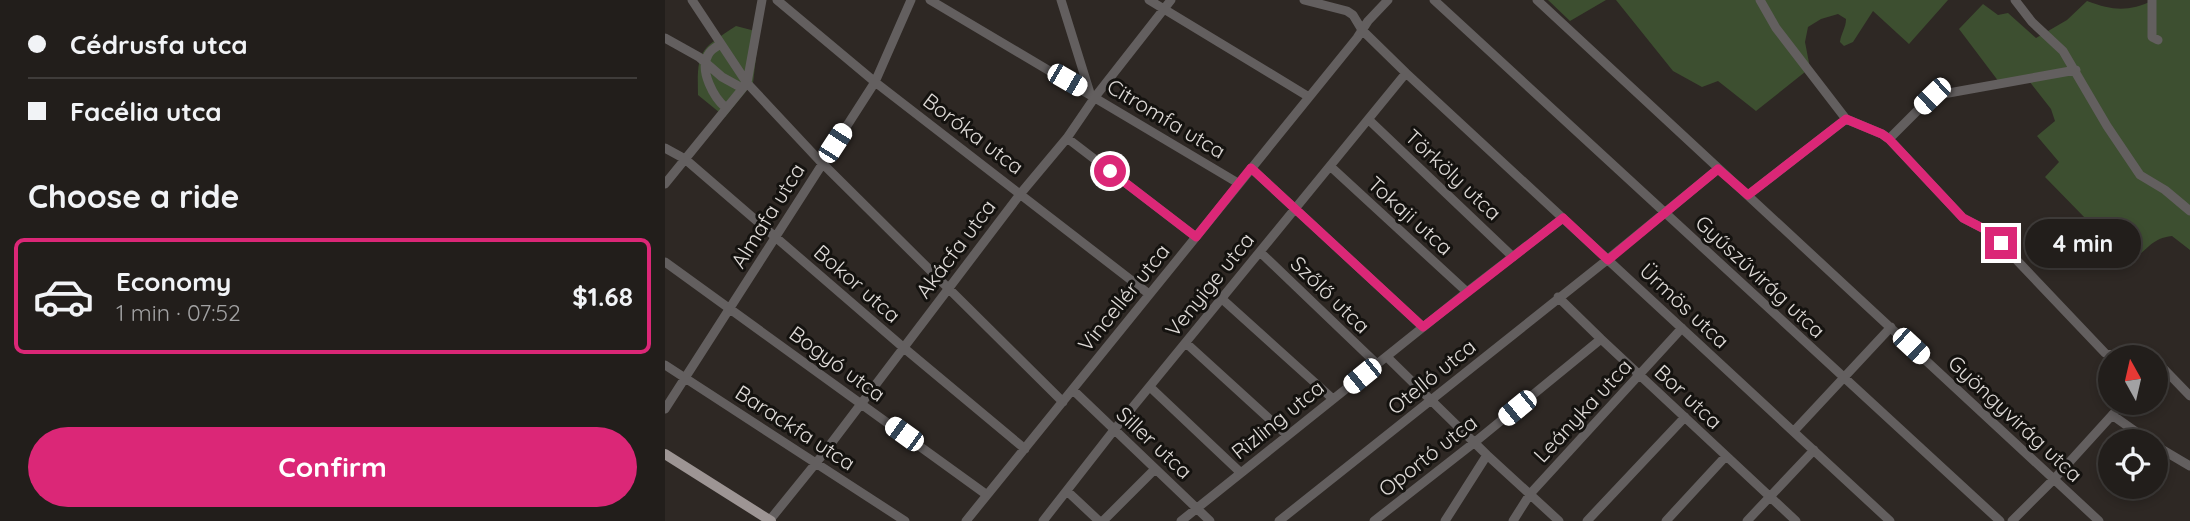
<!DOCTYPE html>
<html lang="en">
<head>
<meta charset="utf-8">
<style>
  body { margin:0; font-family:Quicksand,sans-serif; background:#2e2b28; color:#f1f3f6; height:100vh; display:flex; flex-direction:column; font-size:26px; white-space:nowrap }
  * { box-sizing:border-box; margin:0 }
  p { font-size:23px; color:#a2a2a3 }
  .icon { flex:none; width:38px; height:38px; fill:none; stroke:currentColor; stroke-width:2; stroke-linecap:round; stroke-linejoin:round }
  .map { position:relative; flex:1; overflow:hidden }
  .drawer { display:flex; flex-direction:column; background:#221e1b; width:665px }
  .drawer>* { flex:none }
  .banner { display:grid; align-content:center; height:154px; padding:0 28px; background:#221e1b }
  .needle { width:46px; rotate:352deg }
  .fabs { position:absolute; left:1433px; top:345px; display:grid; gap:14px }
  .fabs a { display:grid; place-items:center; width:70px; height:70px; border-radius:50%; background:#221e1b; box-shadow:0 4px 10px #0003,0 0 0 2px #3f3c3a; font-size:35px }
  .end { position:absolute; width:32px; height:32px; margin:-16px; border:9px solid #db2777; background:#fff; box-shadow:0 0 0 4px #fff }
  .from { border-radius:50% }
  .bubble { position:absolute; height:49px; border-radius:24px; background:#221e1b; box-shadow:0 4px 10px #0003,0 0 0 2px #3f3c3a; font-size:23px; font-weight:800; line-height:49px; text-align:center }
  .car { position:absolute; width:21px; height:42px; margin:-21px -10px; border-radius:9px; box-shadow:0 0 5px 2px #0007; background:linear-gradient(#fff 24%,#345 0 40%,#fff 0 76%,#345 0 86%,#fff 0) }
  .banner b { display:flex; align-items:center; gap:24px; height:66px; font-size:26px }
  .banner b+b { border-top:2px solid #3f3c3a }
  .banner i { width:18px; height:18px; background:#f1f3f6 }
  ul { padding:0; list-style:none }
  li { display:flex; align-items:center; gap:21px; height:116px; margin:0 14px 10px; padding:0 14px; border:4px solid transparent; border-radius:10px }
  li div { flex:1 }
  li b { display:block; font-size:26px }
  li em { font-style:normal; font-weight:800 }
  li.active { border-color:#db2777 }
  li>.icon { width:63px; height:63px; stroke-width:1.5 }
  h2 { padding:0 28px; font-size:32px; line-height:84px }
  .action { display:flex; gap:14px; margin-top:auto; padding:14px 28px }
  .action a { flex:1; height:80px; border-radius:42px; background:#db2777; color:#fff; font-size:28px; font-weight:800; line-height:80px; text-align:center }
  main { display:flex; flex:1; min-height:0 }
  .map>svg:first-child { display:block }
  .green { fill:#3d4f30 }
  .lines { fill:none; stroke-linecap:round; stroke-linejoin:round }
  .minor { stroke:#635f5f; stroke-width:9 }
  .major { stroke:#9d9594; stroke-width:10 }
  .route { stroke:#db2777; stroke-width:9 }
  .labels { text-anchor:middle; stroke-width:6; stroke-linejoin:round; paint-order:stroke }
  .street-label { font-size:21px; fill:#e0dcd9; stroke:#14120f }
</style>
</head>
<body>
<main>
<section class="drawer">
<div class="banner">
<b><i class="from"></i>Cédrusfa utca</b>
<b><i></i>Facélia utca</b>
</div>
<h2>Choose a ride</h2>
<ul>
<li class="active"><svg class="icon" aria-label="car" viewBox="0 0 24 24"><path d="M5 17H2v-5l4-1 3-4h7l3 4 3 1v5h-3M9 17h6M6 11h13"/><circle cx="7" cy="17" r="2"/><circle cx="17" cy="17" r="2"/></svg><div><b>Economy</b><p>1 min · 07:52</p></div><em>$1.68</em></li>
</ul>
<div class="action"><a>Confirm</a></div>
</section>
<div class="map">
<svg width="1525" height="521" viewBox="0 0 1525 521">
  <rect width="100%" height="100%" fill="#2e2824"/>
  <path class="green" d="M883,0H941L905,21Z
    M951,0H1283L1244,44L1208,11L1188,42L1179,46L1175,42C1176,33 1181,28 1181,19L1173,14L1156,19L1143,27L1140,42L1145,68L1091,111L1053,81L1037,87L1008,71Z
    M1489,0H1525V250L1507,236C1482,239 1483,254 1462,261L1380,177L1394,162L1372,136L1390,121L1386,109L1364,81L1337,86L1294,29L1318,4L1333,15L1343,13L1371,38L1402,20L1422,1C1449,11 1463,12 1489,0Z
    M71,26L94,32L88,83L60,117L33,95C32,51 34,50 71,26Z"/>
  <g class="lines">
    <path class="minor" d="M27,0L82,83L154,160L398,402
      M112,0L210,82L484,294
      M265,0L573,183
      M396,0L425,93
      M484,0L644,97
      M639,0L682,11L688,15L697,30L741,73L1225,521
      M769,0L1335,521
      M872,0L1434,521
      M1095,0L1111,28L1181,119L1217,134L1224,139L1298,218L1325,232L1440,353L1455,357
      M1350,0L1367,22L1398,51L1442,126L1475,175L1500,190L1525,211
      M1487,0V37L1493,40
      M0,38L34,57L57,77L77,88
      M56,44C51,47 46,49 43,55C34,71 49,98 61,108
      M704,120L848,257
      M402,138L531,237
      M1224,139L1267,96L1411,70
      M0,148L20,159L239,348L360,449
      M665,166L802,292
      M586,168L758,327
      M0,184L82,83L97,0
      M1083,195L1181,119
      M595,252L712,364
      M0,262L322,495
      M893,297L936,339L1131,521
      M556,298L668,399
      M521,343L622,435
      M722,357L822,455L894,521
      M0,365L240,521
      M1491,365L1499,369L1525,396
      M485,387L576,473
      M408,390L545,521
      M0,409L210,82L246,0
      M1447,415L1484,441
      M1129,431L1226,327
      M1491,446L1525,466
      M402,491L434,521
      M104,521L155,458L356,193L402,138L430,97L506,0
      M301,521L692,38L703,21L723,0
      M378,521L449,430L741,73
      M438,521L490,469
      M516,521L802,292L898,218
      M614,521L942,260L1053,169
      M709,521L810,442L936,339
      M780,521L822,455
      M848,521L865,494L1017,328
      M922,521L1020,417
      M1001,521L1061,456
      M1082,521L1149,450
      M1347,521L1389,479L1459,402"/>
    <path class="major" d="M0,454L106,521"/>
  </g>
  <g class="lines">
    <path class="route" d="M445,171L531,237L586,168L758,327L898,218L943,260L1053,169L1083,195L1181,119L1217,134L1224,139L1298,218L1325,232L1336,243"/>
  </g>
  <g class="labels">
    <g class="street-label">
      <text transform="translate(501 119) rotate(31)" y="7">Citromfa utca</text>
      <text transform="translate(308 134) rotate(37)" y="7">Boróka utca</text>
      <text transform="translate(788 175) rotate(43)" y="7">Törköly utca</text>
      <text transform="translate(103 216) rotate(-58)" y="7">Almafa utca</text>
      <text transform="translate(745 216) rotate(42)" y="7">Tokaji utca</text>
      <text transform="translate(291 249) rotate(-53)" y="7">Akácfa utca</text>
      <text transform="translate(1095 277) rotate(43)" y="7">Gyűszűvirág utca</text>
      <text transform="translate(192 284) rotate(41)" y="7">Bokor utca</text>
      <text transform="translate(545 285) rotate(-51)" y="7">Venyige utca</text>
      <text transform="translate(665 295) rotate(44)" y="7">Szőlő utca</text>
      <text transform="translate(459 298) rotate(-51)" y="7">Vincellér utca</text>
      <text transform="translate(1019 306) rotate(43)" y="7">Ürmös utca</text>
      <text transform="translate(172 364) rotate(36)" y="7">Bogyó utca</text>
      <text transform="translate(767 377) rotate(-39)" y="7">Otelló utca</text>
      <text transform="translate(1023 397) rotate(43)" y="7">Bor utca</text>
      <text transform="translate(918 411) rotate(-47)" y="7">Leányka utca</text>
      <text transform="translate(1350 419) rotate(43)" y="7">Gyöngyvirág utca</text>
      <text transform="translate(613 420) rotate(-39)" y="7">Rizling utca</text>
      <text transform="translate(130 428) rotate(33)" y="7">Barackfa utca</text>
      <text transform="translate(489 443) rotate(43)" y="7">Siller utca</text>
      <text transform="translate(763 456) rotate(-38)" y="7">Oportó utca</text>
    </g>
  </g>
</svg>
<div class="fabs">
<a><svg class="needle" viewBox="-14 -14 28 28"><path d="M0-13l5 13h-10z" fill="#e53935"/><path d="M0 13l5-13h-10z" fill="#a2a2a3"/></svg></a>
<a><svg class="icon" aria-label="locate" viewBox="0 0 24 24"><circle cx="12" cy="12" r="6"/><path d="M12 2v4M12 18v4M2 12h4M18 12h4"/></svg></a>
</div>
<i class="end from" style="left:445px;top:171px"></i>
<i class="end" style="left:1336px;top:243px"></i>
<div class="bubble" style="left:1360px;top:219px;width:116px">4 min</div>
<i class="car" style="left:402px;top:80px;rotate:120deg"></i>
<i class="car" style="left:1267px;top:96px;rotate:226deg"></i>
<i class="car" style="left:170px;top:143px;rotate:33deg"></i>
<i class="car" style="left:1246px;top:346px;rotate:133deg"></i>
<i class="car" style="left:697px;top:376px;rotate:231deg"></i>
<i class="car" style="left:852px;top:408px;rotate:231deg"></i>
<i class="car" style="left:239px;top:434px;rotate:306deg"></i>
</div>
</main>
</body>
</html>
